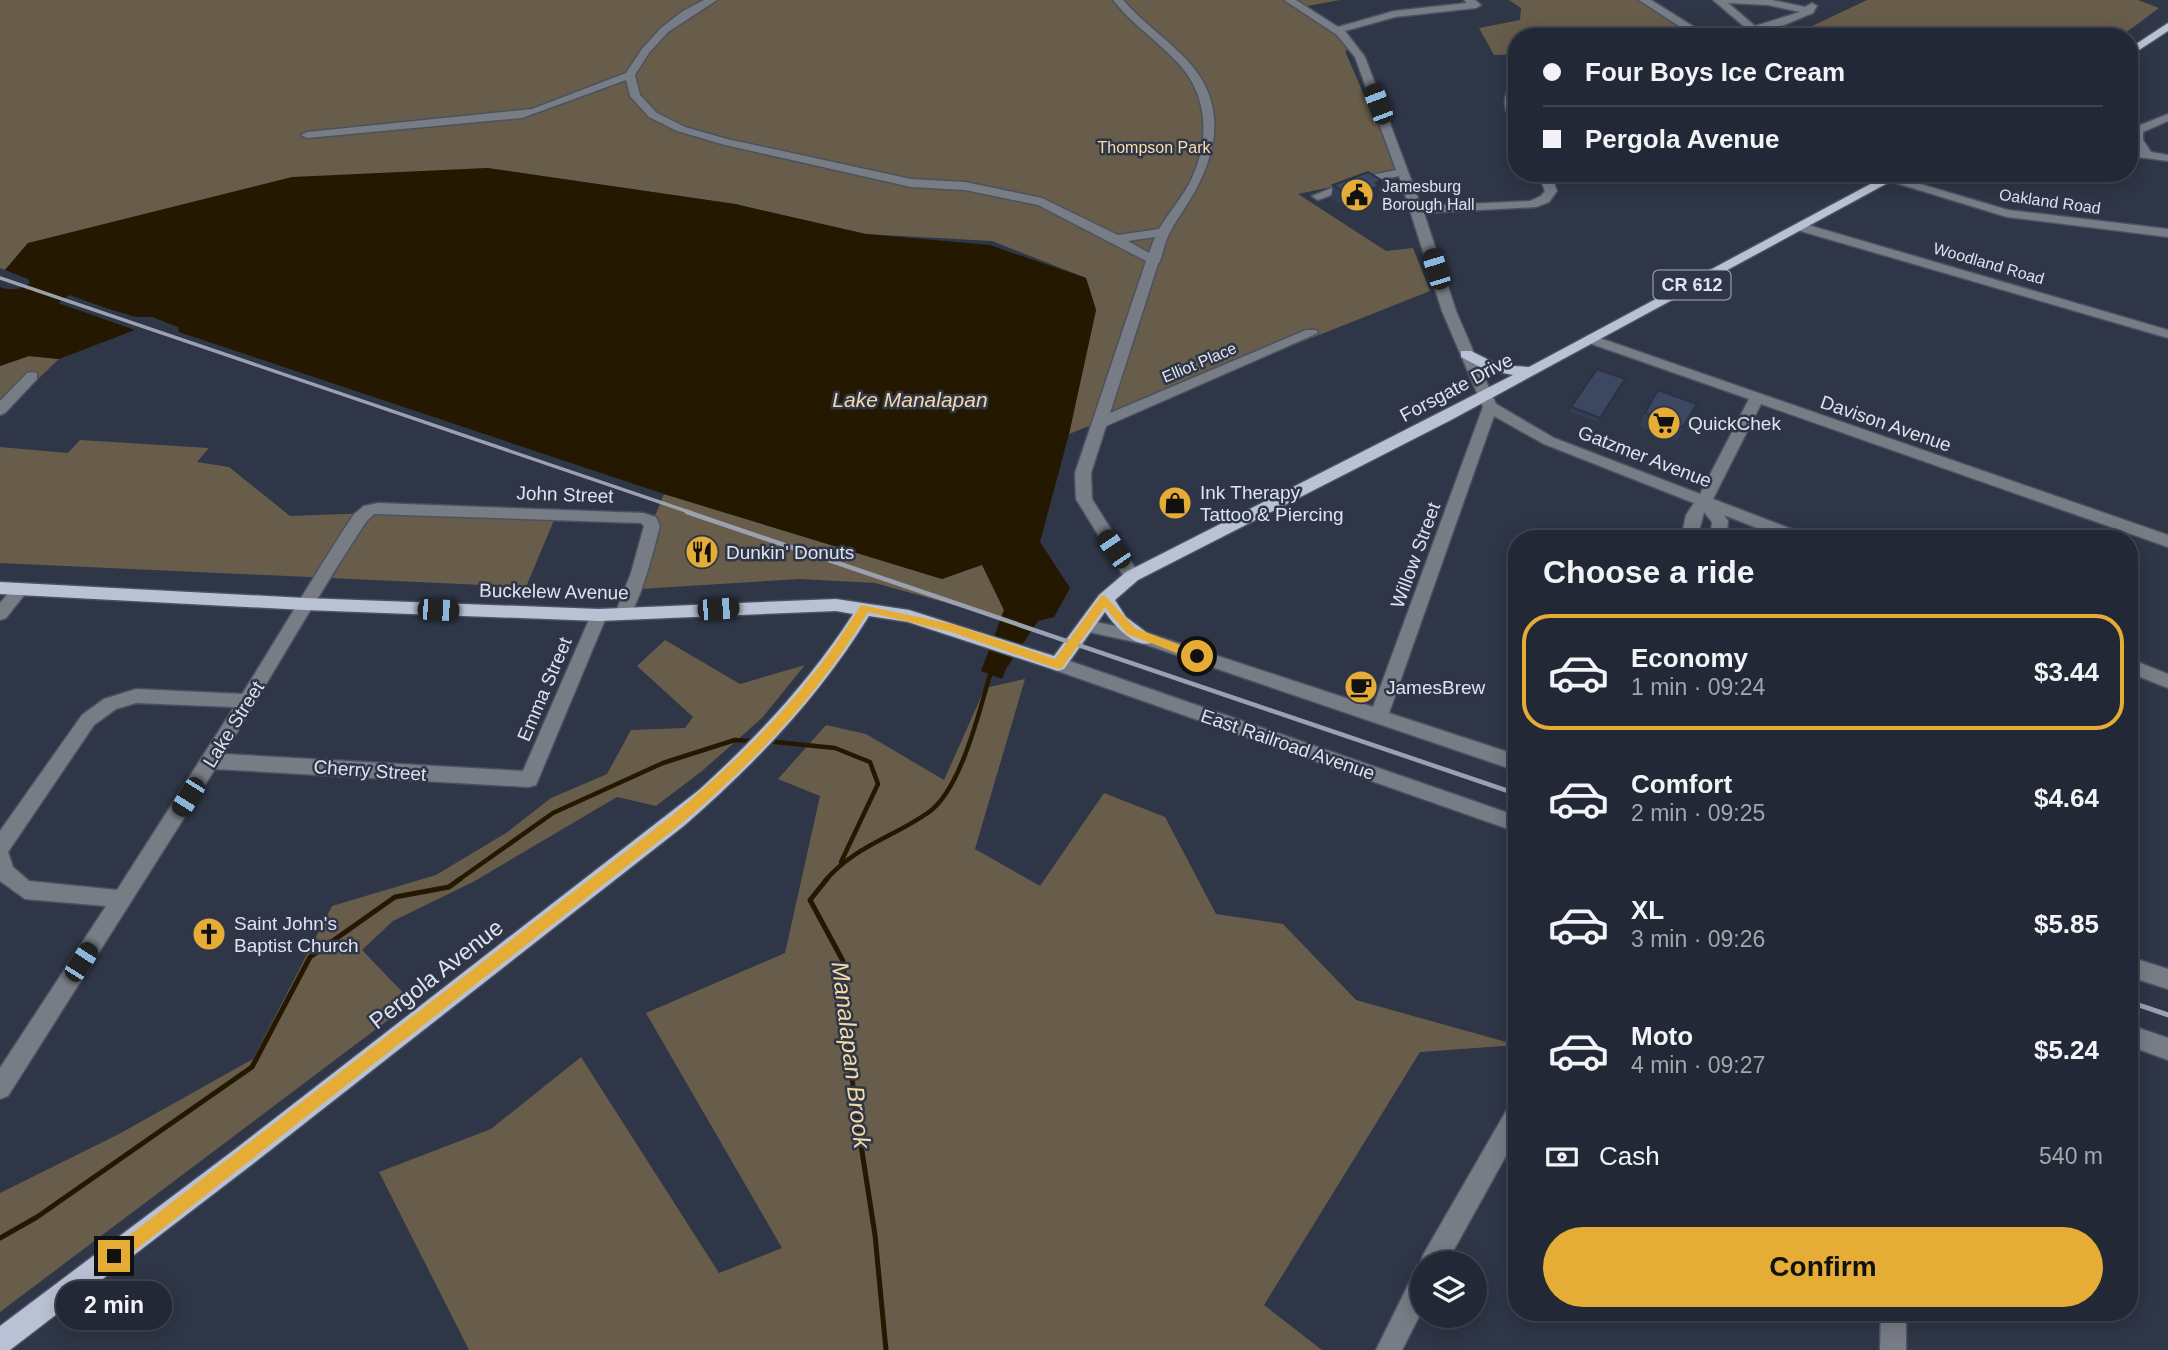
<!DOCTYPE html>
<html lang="en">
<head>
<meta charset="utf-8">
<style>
  body { margin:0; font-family:Arial,sans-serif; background:#2e3441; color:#f1f3f6; height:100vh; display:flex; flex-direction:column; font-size:26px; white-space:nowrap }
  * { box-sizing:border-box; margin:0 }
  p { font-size:23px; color:#a2a6ad }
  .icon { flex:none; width:38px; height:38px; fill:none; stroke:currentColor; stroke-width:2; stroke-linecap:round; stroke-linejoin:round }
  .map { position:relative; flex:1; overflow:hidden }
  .side { position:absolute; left:1508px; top:530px; width:630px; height:791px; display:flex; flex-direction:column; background:#222835; border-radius:28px; box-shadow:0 4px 18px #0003,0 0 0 2px #3f4450 }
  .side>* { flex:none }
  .banner { position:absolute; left:1508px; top:28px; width:630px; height:154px; border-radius:28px; box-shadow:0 4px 18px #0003,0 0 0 2px #3f4450; display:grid; align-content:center; height:154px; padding:0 35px; background:#222835 }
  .tools { position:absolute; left:1410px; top:1251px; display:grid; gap:14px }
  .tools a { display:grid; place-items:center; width:77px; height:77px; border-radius:50%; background:#222835; box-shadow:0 4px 18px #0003,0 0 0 2px #3f4450; font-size:35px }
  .end { position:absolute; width:32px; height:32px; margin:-16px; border:9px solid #e5ad36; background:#111; box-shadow:0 0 0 4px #111 }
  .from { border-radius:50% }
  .bubble { position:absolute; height:49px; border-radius:24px; background:#222835; box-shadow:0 4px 18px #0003,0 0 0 2px #3f4450; font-size:23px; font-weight:700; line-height:49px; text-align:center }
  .car { position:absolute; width:21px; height:42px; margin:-21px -10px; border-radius:9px; box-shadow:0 0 5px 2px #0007; background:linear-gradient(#222 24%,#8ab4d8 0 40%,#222 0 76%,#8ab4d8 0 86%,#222 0) }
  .banner b { display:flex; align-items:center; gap:24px; height:66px; font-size:26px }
  .banner b+b { border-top:2px solid #3f4450 }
  .banner i { width:18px; height:18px; background:#f1f3f6 }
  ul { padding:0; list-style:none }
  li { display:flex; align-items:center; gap:21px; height:116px; margin:0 14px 10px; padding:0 21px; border:4px solid transparent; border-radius:28px }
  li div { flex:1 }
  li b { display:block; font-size:26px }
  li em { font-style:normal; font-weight:700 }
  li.active { border-color:#e5ad36 }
  li>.icon { width:63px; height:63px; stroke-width:1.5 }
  h2 { padding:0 35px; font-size:32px; line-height:84px }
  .pay { display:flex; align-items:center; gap:18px; height:77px; padding:0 35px; font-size:26px }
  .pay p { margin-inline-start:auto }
  .action { display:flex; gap:14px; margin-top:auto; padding:14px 35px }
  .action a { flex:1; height:80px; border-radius:42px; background:#e5ad36; color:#111; font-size:28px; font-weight:700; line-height:80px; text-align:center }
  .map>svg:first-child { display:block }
  .green { fill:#685d4a }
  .water { fill:#251800 }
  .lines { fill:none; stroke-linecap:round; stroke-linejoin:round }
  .stream-far1 { stroke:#251800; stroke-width:4.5 }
  .stream { stroke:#251800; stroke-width:5 }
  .minor-casing { stroke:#4a5262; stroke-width:3 }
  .major-casing { stroke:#4a5262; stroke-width:3 }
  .minor { fill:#787c85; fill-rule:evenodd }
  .major { fill:#b9c1d4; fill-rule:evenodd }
  .rail-far2 { stroke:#9ba1af; stroke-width:3.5 }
  .rail-far1 { stroke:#9ba1af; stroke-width:4.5 }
  .rail { stroke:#9ba1af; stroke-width:5 }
  .wall { fill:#343d53 }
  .shaded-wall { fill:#2a3244 }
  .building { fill:#3c4761; stroke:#2a3244; stroke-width:2 }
  .route { fill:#e5ad36 }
  .labels { text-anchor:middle; stroke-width:5; stroke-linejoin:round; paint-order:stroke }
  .far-park-label { font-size:16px; fill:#fcdea9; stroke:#2e3647 }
  .far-poi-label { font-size:16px; fill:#dee3ef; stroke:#2e3647; text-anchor:start }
  .far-street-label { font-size:16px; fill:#dee3ef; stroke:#2e3647 }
  .shield { fill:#2e3647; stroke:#a9afbd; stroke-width:2 }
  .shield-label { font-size:18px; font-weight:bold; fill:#dee3ef }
  .street-label { font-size:19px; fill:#dee3ef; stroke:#2e3647 }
  .poi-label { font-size:19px; fill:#dee3ef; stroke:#2e3647; text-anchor:start }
  .water-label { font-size:21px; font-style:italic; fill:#f6d8a3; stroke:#2e3647 }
  .near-street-label { font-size:23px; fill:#dee3ef; stroke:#2e3647 }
  .near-water-label { font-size:24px; font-style:italic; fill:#f6d8a3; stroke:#2e3647 }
</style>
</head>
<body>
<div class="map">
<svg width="2168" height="1350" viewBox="0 0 2168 1350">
  <rect width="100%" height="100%" fill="#2e3647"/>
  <path class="green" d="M0,0H1340L1302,7L1337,30L1349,50L1345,51L1367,102L1403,172L1298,194L1386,251L1413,248L1430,291L1069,434L1096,310L1086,278L992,241L865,234L735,204L487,168L28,243L5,270L0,268Z
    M1509,0H1649L1703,37H1517V54L1494,55L1479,28L1520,20L1521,8Z
    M1867,0H2138L2159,8L2120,37H1789Z
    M29,356L59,359L0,415V366Z
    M80,440L209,448L197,462L229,467L290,516L450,510L557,513L526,587L0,563V447L68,453Z
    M664,494L942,579L982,564L1004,610L1001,618L875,583L799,579L624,590Z
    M665,640L740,684L805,665L762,718L702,771L656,806L617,797L473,882L393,921L362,950L412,1002L0,1312V1193L119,1134L253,1059L332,906L436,875L506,833L551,798L607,774L631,730L685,728L693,717L637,666Z
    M1025,679L975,849L1040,886L1104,793L1165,817L1216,914L1283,924L1356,1000L1517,1045L1420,1052L1264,1305L1322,1350H469L379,1172L491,1129L581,1057L719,1273L782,1248L646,1013L785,953L820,796L778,779L826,725L866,734L944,780L985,688Z"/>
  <path class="water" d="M487,168L735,204L866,234L990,245L1086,278L1096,310L1069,434L1040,542L1070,588L1054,617L1038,621L1006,669L1002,679L981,671L1004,610L982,565L942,579L664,494L179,332L178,327L152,317H136L109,309L69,295L58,303L135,330L59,359L29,356L0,366V287C11,291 20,290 30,283L28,279L5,270L28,243L292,177Z"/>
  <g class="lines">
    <path class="stream-far1" d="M766,741L835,748L870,762L878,784L841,862
      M457,881L553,813L663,763L735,740L754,741
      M825,881C853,847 894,837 929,812C961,789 979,712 990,675"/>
    <path class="stream" d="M827,879L810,900L843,961L854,1100L875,1235L886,1350
      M0,1238L37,1217L252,1067L310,957L395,897L449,887L460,879"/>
    <defs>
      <path id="minor" d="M704,0H717L668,32L649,53L635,75L640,95L657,113L685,127L727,139L911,179L965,182L1042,198L1118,235L1159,229C1168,214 1180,200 1189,184C1211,142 1209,93 1175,60C1155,39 1131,23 1113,0H1123C1141,21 1163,36 1182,55C1233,104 1217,161 1181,214C1175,223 1170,231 1166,241C1163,249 1162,260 1158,264L1110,413L1306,330H1316L1318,333L1106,426L1091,473L1092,499L1140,576L1138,580H1126L1076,499L1075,473L1146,261L1038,205L965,190L911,187L725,145L677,131L649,117L630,96L626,80L522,118L307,138L301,135L307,132L532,109L626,73L642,49L661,28L683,11ZM1155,237L1149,253L1128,241Z
        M1284,0H1296L1338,27L1394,11L1467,3L1464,0H1475L1481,5L1476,8L1395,17L1345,31L1365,57L1421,206L1530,201L1541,196L1545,191L1538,173H1550L1557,191L1549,202L1536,207L1424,213L1456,311L1496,404L1554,438L1700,494L1749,399L1586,342V336L1591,335L2168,535V547L1761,404L1713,499L1807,535L1809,539H1785L1724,515L1728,521L1726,539H1710L1712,522L1704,512L1697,539H1681L1686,515L1694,503L1544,444L1494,416L1389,713L1517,755V771L1144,644L1080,630L1078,626L1080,622L1086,620L1145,632L1373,707L1483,407L1442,311L1399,176L1364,183L1318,200L1312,196L1357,178L1396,170L1355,57L1337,35Z
        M1639,0H1651L1707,35L1746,28L1713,0H1772L1805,7L1812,3L1817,6L1813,13L1784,25L1749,33L1728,37H1696ZM1728,3L1768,5L1800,12L1755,26Z
        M1517,81V124C1501,116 1501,89 1517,81Z
        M2168,114V121L2143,132V140L2151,152L2168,155V161L2130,156V150L2138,151L2131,140L2133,128Z
        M1890,175L2008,210L2168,229V237L2007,217L1886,180V176Z
        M1801,223L2168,330V338L1797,230L1795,227Z
        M32,372L37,373V379L5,413L0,415V401L27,373Z
        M378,503L643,513L656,517L660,526C655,544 639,615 623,620L615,614L631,573L644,526L641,523L374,514L366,522C316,598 271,677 224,754L523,771L591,615L593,611H605L607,615L536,785L529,787L215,769L8,1096L0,1099V1068L106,906L25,899L0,881V831L82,715L104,699L136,689L242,694C280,634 315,573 354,514L364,506ZM136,703L234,707L117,890L29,881L13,867L8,852L94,725L116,709Z
        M21,583L29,589L6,618L0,620V603L15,585Z
        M1058,657L1517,816V832L1052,669L1049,664L1052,659Z
        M2130,659L2168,674V688L2130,673Z
        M2130,957L2168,969V989L2130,977Z
        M2130,1025L2168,1038V1060L2130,1046Z
        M1517,1103V1136L1446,1264H1423V1309L1402,1350H1376L1414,1273L1422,1270L1420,1264L1423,1255L1509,1106Z
        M1881,1312H1906V1350H1880Z"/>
      <path id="major" d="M2168,23V31L2130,56V48Z
        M1891,173H1906L1451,420L1138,580L1115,600L1126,617L1154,638L1151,643C1134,648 1114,625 1105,612L1064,669L1058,671L908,622L869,616C819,697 756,763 685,825L254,1163L10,1350H0V1326L238,1147L699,790C757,737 810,681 853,614L836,611L599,621L305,610L0,594V582L305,598L599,609L836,599L909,610L1054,656L1099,595L1126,572L1513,375L1484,369L1461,357V351H1471L1499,365L1529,367Z"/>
    </defs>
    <use href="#minor" class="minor-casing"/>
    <use href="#major" class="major-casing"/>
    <use href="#minor" class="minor"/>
    <use href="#major" class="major"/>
    <path class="rail-far2" d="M0,278L692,513"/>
    <path class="rail-far1" d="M687,512L1517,794"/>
    <path class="rail" d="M2130,1002L2168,1015"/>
  </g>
  <path class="wall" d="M1381,180L1377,198L1362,205L1358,202L1345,207L1331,198L1333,185Z
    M1623,383L1598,422L1569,412L1571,407Z
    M1645,413L1690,417L1677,440L1639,426Z"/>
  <path class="shaded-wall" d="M1381,180L1377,198L1362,205L1365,192L1376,183Z
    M1360,189L1358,202L1345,207L1347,194Z"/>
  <path class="building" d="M1368,172L1381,180L1376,183L1380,185L1365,192L1360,189L1347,194L1333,185Z
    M1597,369L1625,379L1600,418L1571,407Z
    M1658,390L1697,404L1683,427L1645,413Z"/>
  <path class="route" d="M1104,595L1135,628L1201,653V659H1193L1127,634L1105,607L1062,668L1058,669L951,632L868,612C819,695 755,761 682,823L120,1262L114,1264L109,1262L106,1256L109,1251L673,815C747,753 811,688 861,605L952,624L1055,659L1101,596Z"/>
  <defs>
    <symbol id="civic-disc" viewBox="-11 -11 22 22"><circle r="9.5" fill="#e5ad36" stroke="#2e3647"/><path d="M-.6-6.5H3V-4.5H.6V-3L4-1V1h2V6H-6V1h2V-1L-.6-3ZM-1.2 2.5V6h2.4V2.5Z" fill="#111"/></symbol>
    <symbol id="supermarket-disc" viewBox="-11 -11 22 22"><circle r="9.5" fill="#e5ad36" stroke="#2e3647"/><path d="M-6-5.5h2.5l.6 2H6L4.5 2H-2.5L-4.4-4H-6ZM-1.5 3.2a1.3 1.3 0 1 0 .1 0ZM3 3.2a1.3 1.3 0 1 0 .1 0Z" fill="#111"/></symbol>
    <symbol id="shop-disc" viewBox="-11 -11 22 22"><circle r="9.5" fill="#e5ad36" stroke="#2e3647"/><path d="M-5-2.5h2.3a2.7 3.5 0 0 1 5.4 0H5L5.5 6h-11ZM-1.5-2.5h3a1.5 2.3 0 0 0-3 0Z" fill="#111"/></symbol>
    <symbol id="restaurant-disc" viewBox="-11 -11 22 22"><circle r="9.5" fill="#e5ad36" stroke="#2e3647"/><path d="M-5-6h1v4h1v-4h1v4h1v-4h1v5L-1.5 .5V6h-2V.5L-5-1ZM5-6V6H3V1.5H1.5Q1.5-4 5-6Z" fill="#111"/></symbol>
    <symbol id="cafe-disc" viewBox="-11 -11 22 22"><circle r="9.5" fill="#e5ad36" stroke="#2e3647"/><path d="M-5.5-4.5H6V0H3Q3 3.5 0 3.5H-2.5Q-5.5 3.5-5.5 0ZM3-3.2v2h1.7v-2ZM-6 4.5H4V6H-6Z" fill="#111"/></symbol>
    <symbol id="church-disc" viewBox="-11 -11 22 22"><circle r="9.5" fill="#e5ad36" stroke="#2e3647"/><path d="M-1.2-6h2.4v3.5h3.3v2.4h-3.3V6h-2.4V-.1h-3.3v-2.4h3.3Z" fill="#111"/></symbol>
  </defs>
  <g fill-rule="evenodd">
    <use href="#civic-disc" x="1338" y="176" width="38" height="38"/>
    <use href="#supermarket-disc" x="1645" y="404" width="38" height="38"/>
    <use href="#shop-disc" x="1156" y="484" width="38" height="38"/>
    <use href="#restaurant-disc" x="683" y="533" width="38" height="38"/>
    <use href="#cafe-disc" x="1342" y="668" width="38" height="38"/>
    <use href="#church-disc" x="190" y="915" width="38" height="38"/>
  </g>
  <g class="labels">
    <g class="far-park-label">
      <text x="1154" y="153">Thompson Park</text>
    </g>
    <g class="far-poi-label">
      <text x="1382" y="192">Jamesburg<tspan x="1382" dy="18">Borough Hall</tspan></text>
    </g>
    <g class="far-street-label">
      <text transform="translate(2050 201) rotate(8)" y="6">Oakland Road</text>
      <text transform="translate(1989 263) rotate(16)" y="6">Woodland Road</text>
      <text transform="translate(1199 362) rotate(-23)" y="6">Elliot Place</text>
    </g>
    <rect class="shield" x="1653.5" y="270.5" width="77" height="29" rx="5"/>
    <g class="shield-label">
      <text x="1692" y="291">CR 612</text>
    </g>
    <g class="street-label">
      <text transform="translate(1456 387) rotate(-28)" y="7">Forsgate Drive</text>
      <text transform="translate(1886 423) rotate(19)" y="7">Davison Avenue</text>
      <text transform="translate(1645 456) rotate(21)" y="7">Gatzmer Avenue</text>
      <text transform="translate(565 494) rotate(2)" y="7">John Street</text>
      <text transform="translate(1415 555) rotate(-70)" y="7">Willow Street</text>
      <text transform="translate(554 591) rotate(1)" y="7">Buckelew Avenue</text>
      <text transform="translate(544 689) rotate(-67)" y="7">Emma Street</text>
      <text transform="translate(233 724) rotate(-58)" y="7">Lake Street</text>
      <text transform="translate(1288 744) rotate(19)" y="7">East Railroad Avenue</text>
      <text transform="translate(370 770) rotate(4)" y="7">Cherry Street</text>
    </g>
    <g class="poi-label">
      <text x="1688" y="430">QuickChek</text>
      <text x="1200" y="499">Ink Therapy<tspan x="1200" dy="22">Tattoo &amp; Piercing</tspan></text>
      <text x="726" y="559">Dunkin' Donuts</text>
      <text x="1386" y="694">JamesBrew</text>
      <text x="234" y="930">Saint John's<tspan x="234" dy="22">Baptist Church</tspan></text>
    </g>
    <g class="water-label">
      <text x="910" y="407">Lake Manalapan</text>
    </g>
    <g class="near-street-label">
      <text transform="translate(436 974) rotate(-38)" y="8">Pergola Avenue</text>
    </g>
    <g class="near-water-label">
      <text transform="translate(851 1055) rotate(83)" y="8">Manalapan Brook</text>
    </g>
  </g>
</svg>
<div class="tools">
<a><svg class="icon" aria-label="layers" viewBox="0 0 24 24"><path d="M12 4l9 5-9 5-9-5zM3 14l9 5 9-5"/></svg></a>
</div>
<i class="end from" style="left:1197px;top:656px"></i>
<i class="end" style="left:114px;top:1256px"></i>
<div class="bubble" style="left:56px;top:1281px;width:116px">2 min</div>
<i class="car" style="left:1378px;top:104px;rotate:339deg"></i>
<i class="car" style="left:1436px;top:269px;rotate:343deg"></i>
<i class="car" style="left:1114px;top:549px;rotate:326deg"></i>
<i class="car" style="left:718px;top:609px;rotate:86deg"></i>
<i class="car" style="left:438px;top:610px;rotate:92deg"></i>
<i class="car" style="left:188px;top:797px;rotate:212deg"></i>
<i class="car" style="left:81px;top:962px;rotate:33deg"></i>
<div class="banner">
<b><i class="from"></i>Four Boys Ice Cream</b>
<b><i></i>Pergola Avenue</b>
</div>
<section class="side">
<h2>Choose a ride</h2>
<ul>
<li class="active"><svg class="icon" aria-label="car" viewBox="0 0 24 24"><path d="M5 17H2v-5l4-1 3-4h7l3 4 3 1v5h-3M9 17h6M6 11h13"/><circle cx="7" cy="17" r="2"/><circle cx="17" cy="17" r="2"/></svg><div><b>Economy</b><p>1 min · 09:24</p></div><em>$3.44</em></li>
<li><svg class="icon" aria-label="car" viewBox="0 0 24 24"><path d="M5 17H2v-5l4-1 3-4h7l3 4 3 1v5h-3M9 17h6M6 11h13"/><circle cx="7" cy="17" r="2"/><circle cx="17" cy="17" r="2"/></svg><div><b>Comfort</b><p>2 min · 09:25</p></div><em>$4.64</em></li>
<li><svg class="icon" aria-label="car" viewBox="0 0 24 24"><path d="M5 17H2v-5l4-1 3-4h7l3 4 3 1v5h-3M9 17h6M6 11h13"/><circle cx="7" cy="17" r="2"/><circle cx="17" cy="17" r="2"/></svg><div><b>XL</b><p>3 min · 09:26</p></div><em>$5.85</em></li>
<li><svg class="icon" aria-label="car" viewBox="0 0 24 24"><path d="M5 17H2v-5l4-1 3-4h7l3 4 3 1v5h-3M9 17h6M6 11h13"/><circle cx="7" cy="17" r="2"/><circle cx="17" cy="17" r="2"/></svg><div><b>Moto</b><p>4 min · 09:27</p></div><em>$5.24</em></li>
</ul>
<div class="pay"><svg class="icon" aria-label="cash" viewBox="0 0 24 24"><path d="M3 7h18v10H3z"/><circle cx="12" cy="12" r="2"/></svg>Cash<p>540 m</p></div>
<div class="action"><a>Confirm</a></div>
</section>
</div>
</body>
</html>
